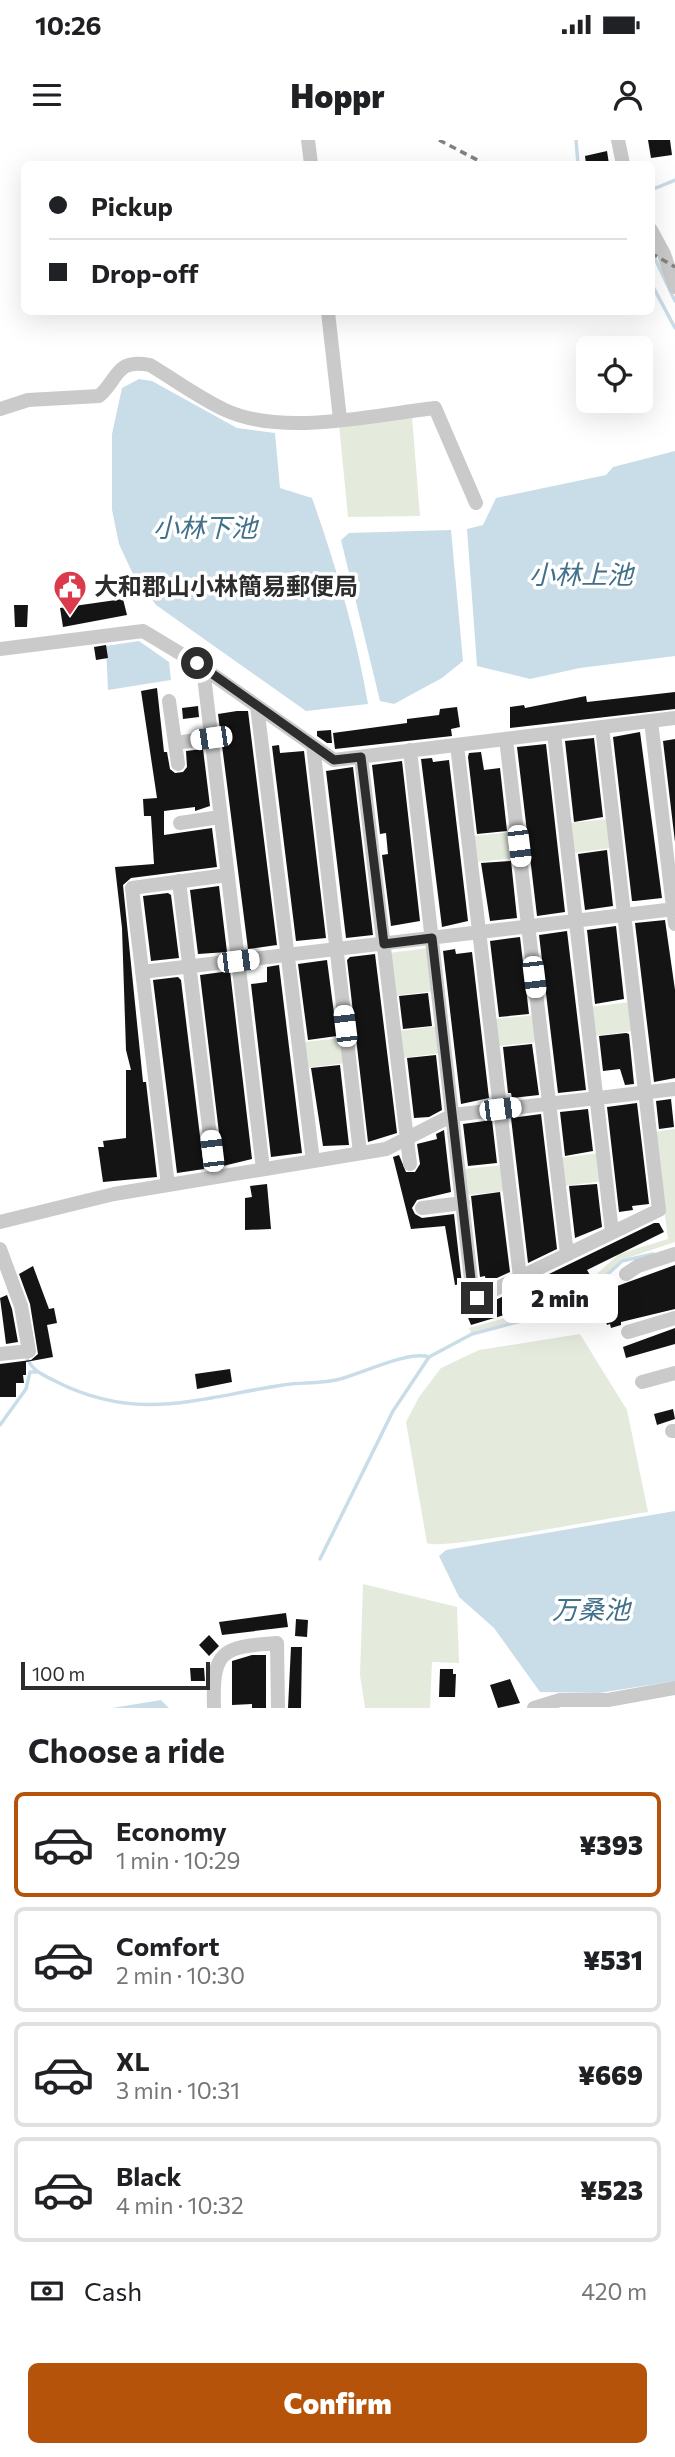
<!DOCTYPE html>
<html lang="en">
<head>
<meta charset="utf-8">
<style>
  body { margin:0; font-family:Commissioner,"Noto Sans JP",sans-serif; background:#f6f6f6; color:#202124; height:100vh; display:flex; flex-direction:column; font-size:26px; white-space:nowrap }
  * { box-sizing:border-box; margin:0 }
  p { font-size:23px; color:#757577 }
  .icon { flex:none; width:38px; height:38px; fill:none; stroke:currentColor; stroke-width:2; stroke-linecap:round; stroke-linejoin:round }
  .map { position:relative; height:1568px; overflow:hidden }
  .drawer { display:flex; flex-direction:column; background:#fff; flex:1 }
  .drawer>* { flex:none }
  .guide { position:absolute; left:21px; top:21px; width:634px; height:154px; border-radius:10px; box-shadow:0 7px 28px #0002; display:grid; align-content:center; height:154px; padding:0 28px; background:#fff }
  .fabs { position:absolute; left:576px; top:196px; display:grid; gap:14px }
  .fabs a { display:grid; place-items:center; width:77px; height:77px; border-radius:10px; background:#fff; box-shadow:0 7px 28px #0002; font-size:35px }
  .scale { position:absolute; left:21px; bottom:18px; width:189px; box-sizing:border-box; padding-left:7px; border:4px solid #2d2d2d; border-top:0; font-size:19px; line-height:24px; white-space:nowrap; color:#2d2d2d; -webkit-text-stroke:5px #fff; paint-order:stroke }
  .end { position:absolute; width:32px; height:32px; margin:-16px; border:9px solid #2d2d2d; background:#fff; box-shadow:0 0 0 4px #fff }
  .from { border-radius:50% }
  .bubble { position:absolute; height:49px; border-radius:10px; background:#fff; box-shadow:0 7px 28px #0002; font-size:23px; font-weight:800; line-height:49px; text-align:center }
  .car { position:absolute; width:21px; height:42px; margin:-21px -10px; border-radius:9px; box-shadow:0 0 5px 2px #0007; background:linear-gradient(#fff 24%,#345 0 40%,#fff 0 76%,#345 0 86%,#fff 0) }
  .guide b { display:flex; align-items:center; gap:24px; height:66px; font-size:26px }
  .guide b+b { border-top:2px solid #e0e0e0 }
  .guide i { width:18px; height:18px; background:#202124 }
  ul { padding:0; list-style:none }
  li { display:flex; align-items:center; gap:21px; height:105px; margin:0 14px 10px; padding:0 14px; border:4px solid #e0e0e0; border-radius:10px }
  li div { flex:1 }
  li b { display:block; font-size:26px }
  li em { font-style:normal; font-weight:800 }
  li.current { border-color:#b45309 }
  li>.icon { width:63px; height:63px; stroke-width:1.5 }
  h2 { padding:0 28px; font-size:32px; line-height:84px }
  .pay { display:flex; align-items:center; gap:18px; height:77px; padding:0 28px; font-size:26px }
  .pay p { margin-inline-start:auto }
  .button { display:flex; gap:14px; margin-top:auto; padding:14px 28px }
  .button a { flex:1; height:80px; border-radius:10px; background:#b45309; color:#fff; font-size:28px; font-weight:800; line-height:80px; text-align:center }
  .status { display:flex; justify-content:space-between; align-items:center; height:49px; padding:0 35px; background:#fff; direction:ltr }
  .status svg { height:19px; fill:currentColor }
  header { display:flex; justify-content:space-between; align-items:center; height:91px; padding:0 28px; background:#fff; font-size:32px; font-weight:800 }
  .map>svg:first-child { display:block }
  .green { fill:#e4eadc }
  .water { fill:#c9dde9 }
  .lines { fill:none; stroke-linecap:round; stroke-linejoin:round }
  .stream { stroke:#c9dde9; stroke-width:3.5 }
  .building { fill:#141414 }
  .minor { stroke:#cacaca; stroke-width:14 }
  .rail { stroke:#828282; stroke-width:3.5; stroke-dasharray:7 5; stroke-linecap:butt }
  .route { stroke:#2d2d2d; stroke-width:9 }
  .labels { text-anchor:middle; stroke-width:7; stroke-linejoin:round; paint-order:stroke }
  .poi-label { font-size:24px; font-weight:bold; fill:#2d2d2d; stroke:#fff; text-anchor:start }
  .water-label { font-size:26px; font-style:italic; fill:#41708a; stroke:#fff }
</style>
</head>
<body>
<div class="status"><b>10:26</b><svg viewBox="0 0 49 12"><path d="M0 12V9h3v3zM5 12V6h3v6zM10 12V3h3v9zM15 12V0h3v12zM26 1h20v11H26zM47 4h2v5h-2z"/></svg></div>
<header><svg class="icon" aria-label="menu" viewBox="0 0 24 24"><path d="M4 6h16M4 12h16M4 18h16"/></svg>Hoppr<svg class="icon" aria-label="person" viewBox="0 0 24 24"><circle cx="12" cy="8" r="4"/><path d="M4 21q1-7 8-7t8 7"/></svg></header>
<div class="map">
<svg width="675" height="1568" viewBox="0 0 675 1568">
  <rect width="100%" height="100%" fill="#fff"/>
  <path class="green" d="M412,277L420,376L348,377L339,284Z
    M608,679L611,708L574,713L570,683Z
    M512,692L515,718L477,722L474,696Z
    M429,808L434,851L394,856L389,813Z
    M630,862L633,891L594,896L590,867Z
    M535,875L538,902L498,906L495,879Z
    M438,886L441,913L402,918L399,891Z
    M342,898L345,923L307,928L304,902Z
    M675,989V1102L621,1120L570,1166L471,1193L469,1188L567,1161L619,1114L668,1099L654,992Z
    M599,1013L603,1041L564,1046L561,1018Z
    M503,1025L506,1051L467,1055L464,1029Z
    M580,1194L627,1270L648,1372C619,1376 440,1411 427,1403L406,1282L419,1257L441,1228L479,1210Z
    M363,1444L457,1467L459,1523L432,1522L430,1568H365L360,1535Z"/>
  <path class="water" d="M139,239L152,241L237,288L275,293L280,348L312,358C336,426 356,493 368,564L306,571L156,465L132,432L119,404L112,370V294L122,248Z
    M675,311V516L580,528L530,539L477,526L467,389L483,385L496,358L606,335L613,327Z
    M451,390L463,521L442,538L394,564L380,561L341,400L349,393Z
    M139,501L169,522L171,540L108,550L106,506Z
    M675,1371V1541L599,1553L540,1552L494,1488L459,1457L439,1416L446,1410Z
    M161,1560L169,1568H112Z"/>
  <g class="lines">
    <path class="stream" d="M576,0L578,24
      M651,50L675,40
      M651,110L675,161
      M651,143L675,188
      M26,1215C31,1231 43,1235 57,1242C139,1283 198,1258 283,1245C300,1242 318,1244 336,1240C359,1235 408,1210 429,1217
      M0,1285L26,1249L30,1232H36
      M320,1419L393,1271L429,1217L472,1194L571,1168L622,1121L653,1114"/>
  </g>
  <path class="building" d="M648,0H670L672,15L651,18Z
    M607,11L609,24H586L585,16Z
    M123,459L127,475L63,487L60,468Z
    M14,465H28L27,487H15Z
    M106,505L108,518L96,520L94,507Z
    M157,548L164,612H167L170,629L175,633L183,632L187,627L186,611L203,609L210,666L195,671V667L164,671V695L212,688L217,727L131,738L123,745L143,942H146L157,1037L103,1042L98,1007H104L103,1001L126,998V930H131L126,910L122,788L115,727L154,724L151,676H144L143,659L157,658L141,551Z
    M675,552V569L510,588V567L524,565L525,568L586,556L587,562Z
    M198,566L199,577L183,579L182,568Z
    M457,567L460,587L451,589L452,596L335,609L333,593L407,583V579L439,575L440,569Z
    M237,571H248L277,805L248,809L218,574Z
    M331,590L332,603H327L317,596V591Z
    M640,592L662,758L635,761H632L613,597Z
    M594,598L603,677L574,682L565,601Z
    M675,599V702L663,601Z
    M546,604L565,772L537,776L517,607Z
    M279,605L280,613L304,611L326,798L296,801L272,606Z
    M481,612L484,630L500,628L507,691L477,694L468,617L469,613Z
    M432,618L433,622L449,620L468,781L442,787L421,619Z
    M402,621L420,781L391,786L382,715L388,714L386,693L380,694L372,625Z
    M353,627L373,795L346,798L326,631Z
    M607,710L613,766L585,770L578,714Z
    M511,721L517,778L490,781L481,723Z
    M219,746L227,812L198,814L190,750Z
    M168,753L171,755L179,818L151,821L143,756Z
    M665,780L675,850V938L654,942L635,783Z
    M616,786L624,859L595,864L587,790Z
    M567,791L586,950L558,953L539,795Z
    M520,797L529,874L499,877L490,801Z
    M455,809L456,814L472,812L489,958L461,964L443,811Z
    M375,814L397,993L368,1002L347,820L350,817Z
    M327,820L337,896L308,900L298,824Z
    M279,825L302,1013L271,1017L251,844L267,842V827Z
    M230,831L252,1019L223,1026L200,835Z
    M178,837L181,840L204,1029L177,1033L153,840Z
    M428,853L432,886L403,889L399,856Z
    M626,893L629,894L634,944L625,945L620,929L603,931L599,896Z
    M532,904L539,955L512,958L511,953H508L503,907Z
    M436,915L442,970L429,977L414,978L407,918Z
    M340,925L349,1005L323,1006L311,928Z
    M671,959L674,987L659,989L656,961Z
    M637,963L649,1064L632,1066L633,1070L619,1072L607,967Z
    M588,969L593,1011L565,1016L560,972Z
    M541,974L557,1109L528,1123L511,978Z
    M492,980L497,1023L468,1026L463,984Z
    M444,990L451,1052L417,1060L412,1068L415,1074L422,1078L454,1074L462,1144L455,1145L445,1086L411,1089L393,1017L399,1015L406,1032H415L420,1024L417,1004L437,999L436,994Z
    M267,1044L271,1089L245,1090V1058L252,1057L250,1046Z
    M597,1044L602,1087L575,1098L569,1046Z
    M500,1052L510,1132L486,1143L485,1136L480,1137L471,1056Z
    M654,1083H659L664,1092L587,1130L590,1135L580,1139L578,1146L562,1154L563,1156L552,1162L547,1160L541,1146L507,1162L511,1173L471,1185L464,1168L481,1167Z
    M675,1125V1169L621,1182V1185L611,1188L610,1184L607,1185L598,1153Z
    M33,1126L49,1169L54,1168L57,1183L47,1185L53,1217L26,1222V1235H23L24,1243H16V1257H0V1224L31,1220L38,1214L30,1164L19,1134Z
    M7,1155L12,1169L18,1202L6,1204L0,1158Z
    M675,1188V1204L626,1218L623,1207Z
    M230,1229L232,1242L197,1249L195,1234Z
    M673,1269L675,1279L657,1285L654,1274Z
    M286,1473L288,1487L222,1495L219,1482Z
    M296,1479L308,1480L307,1497L295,1496Z
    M209,1495L219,1506L209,1516L199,1505Z
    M291,1507H302L301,1568H288Z
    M252,1515H266V1568H252V1564L232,1565V1521Z
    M190,1528H204L205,1541H191Z
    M440,1529H453V1534H456L455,1557H439Z
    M510,1539L520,1563L498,1568L490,1545Z"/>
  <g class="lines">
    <path class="minor" d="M308,0L311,24
      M618,0L623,24
      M651,90L664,114L675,147
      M328,172L340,279
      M0,269L28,260L99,256C119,239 115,218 150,225C175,240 199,258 225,270C283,297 373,275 435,268L476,363
      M0,509L143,491L196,523L334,620L675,578
      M203,528L263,1029
      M169,561L178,624
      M257,566L313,1021
      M651,581L675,784
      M554,593L612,1092
      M506,599L567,1114
      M175,603L211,598
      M313,605L360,1013
      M457,605L520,1137
      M410,610L472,1148L477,1158L659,1070L602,587
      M361,617L410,1024
      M180,683L220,677
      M179,741L215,1037
      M142,832L675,769
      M168,1045L132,748L227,735
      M422,1068L463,1063
      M0,1082L114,1054L386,1009L453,975L675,949
      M0,1109L21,1166L29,1211L0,1214
      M626,1134L638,1126L675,1114
      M628,1192L675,1178
      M642,1242L675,1233
      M672,1291H675
      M214,1568C212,1510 222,1507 277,1503L278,1568
      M534,1568L560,1560H608L675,1548"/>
    <path class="rail" d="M439,0L485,24
      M651,113L675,127"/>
  </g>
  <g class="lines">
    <path class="route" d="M197,523L334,620L361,617L384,804L432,798L472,1148L477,1158"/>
  </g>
  <defs>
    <symbol id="civic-pin" viewBox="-11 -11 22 30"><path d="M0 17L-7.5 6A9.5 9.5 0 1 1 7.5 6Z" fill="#da3a4b" stroke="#fff"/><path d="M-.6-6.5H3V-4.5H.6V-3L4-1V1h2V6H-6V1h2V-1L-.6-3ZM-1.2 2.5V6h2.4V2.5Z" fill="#fff"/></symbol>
  </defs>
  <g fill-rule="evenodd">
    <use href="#civic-pin" x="51" y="428" width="38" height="52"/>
  </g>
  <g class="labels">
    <g class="poi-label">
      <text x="94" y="455">大和郡山小林簡易郵便局</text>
    </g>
    <g class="water-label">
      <text x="205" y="397">小林下池</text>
      <text x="581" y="444">小林上池</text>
      <text x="591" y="1479">万桑池</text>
    </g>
  </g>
</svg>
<div class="fabs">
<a><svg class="icon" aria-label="locate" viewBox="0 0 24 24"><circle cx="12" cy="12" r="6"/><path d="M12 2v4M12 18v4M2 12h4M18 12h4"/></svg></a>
</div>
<div class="scale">100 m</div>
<i class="end from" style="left:197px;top:523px"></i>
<i class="end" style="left:477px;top:1158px"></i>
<div class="bubble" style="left:502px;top:1134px;width:116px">2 min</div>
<i class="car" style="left:211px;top:598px;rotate:262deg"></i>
<i class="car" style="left:519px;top:706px;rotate:173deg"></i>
<i class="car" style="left:238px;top:821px;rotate:83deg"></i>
<i class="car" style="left:534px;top:837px;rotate:173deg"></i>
<i class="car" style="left:345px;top:886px;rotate:353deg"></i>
<i class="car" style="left:500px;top:969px;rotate:83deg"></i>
<i class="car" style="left:212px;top:1011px;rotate:353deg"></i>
<div class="guide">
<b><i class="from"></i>Pickup</b>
<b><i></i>Drop-off</b>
</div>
</div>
<section class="drawer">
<h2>Choose a ride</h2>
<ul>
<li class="current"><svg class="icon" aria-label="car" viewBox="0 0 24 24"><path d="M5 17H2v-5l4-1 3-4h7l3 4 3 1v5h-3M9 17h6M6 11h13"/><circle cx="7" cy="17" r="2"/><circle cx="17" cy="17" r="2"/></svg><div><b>Economy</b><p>1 min · 10:29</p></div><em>¥393</em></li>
<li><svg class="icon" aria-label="car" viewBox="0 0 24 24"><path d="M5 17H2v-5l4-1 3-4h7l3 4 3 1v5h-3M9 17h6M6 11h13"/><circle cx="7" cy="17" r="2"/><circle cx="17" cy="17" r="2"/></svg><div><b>Comfort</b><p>2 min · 10:30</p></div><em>¥531</em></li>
<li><svg class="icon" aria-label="car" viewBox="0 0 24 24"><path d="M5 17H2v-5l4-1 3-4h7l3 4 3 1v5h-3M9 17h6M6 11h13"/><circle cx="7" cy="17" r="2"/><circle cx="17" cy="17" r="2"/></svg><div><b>XL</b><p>3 min · 10:31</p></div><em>¥669</em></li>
<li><svg class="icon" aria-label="car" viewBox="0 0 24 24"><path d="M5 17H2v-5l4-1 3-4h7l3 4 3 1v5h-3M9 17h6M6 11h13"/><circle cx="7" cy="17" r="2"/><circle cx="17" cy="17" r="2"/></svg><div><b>Black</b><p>4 min · 10:32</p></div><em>¥523</em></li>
</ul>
<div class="pay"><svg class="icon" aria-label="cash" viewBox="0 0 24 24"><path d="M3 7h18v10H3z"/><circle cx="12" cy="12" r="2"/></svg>Cash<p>420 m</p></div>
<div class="button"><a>Confirm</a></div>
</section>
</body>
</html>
